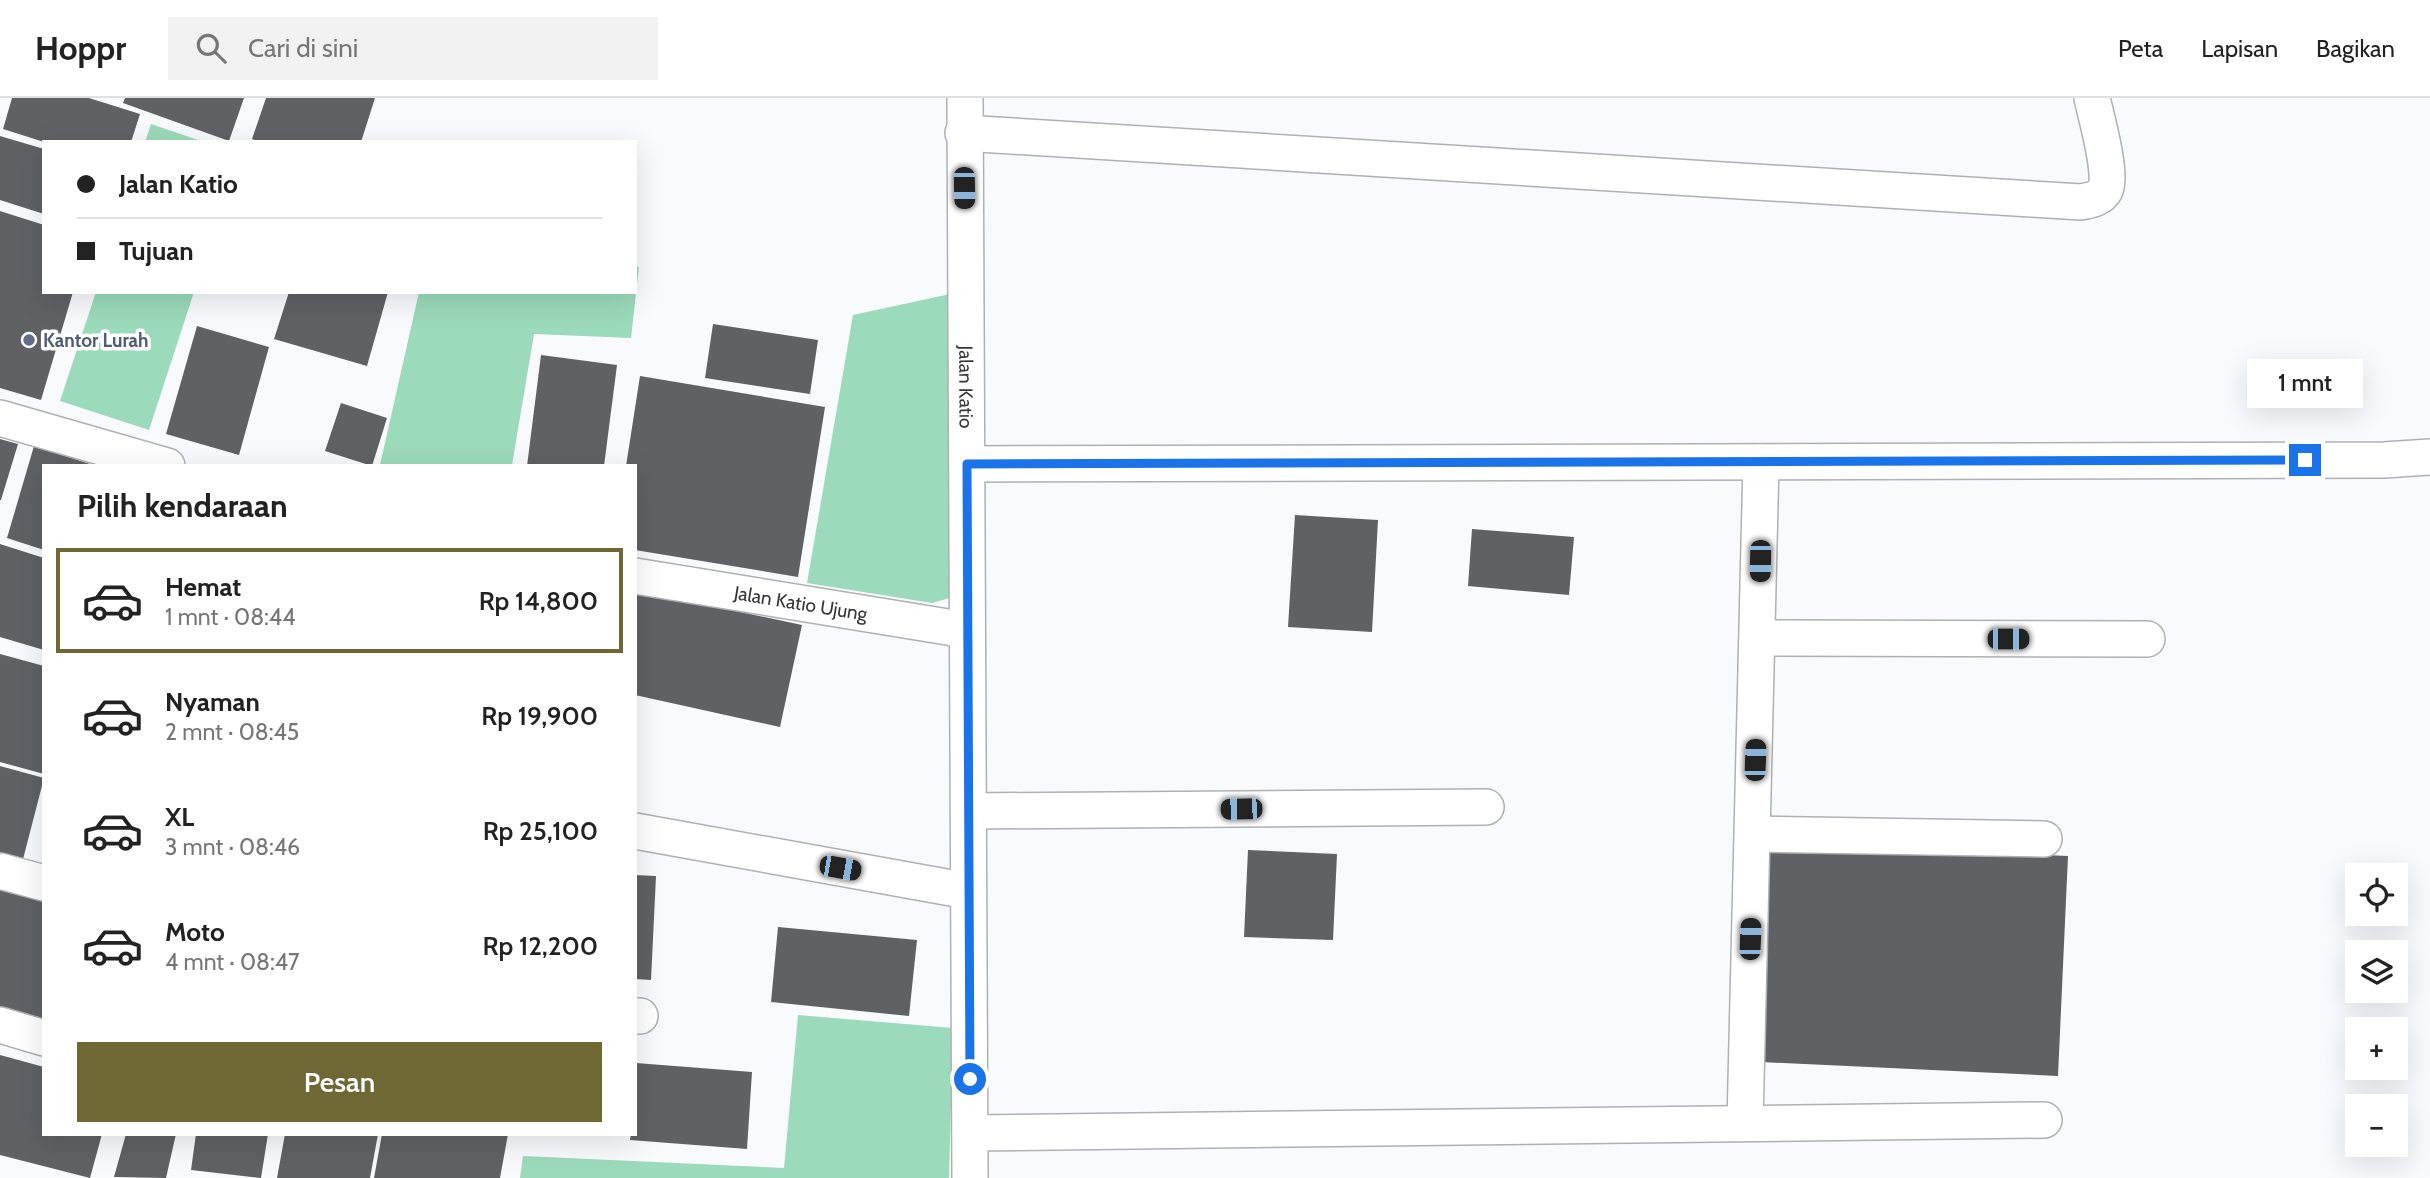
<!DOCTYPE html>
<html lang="id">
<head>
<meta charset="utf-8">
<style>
  body { margin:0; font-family:Cabin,sans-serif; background:#f2f2f2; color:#222; height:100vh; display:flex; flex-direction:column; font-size:26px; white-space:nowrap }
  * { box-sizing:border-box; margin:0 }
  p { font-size:23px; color:#767676 }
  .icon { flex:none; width:38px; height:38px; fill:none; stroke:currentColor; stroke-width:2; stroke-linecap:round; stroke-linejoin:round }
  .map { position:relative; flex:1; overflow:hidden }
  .details { position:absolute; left:42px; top:366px; width:595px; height:672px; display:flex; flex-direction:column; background:#fff; border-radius:0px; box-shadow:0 7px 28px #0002 }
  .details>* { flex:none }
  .guide { position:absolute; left:42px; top:42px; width:595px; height:154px; border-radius:0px; box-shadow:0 7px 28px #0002; display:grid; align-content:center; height:154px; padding:0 35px; background:#fff }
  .controls { position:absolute; left:2345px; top:765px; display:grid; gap:14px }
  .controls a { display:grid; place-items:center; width:63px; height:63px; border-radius:0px; background:#fff; box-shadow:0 7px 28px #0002; font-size:35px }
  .end { position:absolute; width:32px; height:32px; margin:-16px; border:9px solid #1a73e8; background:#fff; box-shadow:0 0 0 4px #fff }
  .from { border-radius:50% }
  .bubble { position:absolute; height:49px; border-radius:0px; background:#fff; box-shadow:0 7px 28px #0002; font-size:23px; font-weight:600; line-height:49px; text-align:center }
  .car { position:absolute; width:21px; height:42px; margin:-21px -10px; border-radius:9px; box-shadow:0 0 5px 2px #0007; background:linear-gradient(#222 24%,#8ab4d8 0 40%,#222 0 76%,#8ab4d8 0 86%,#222 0) }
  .guide b { display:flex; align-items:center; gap:24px; height:66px; font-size:26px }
  .guide b+b { border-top:2px solid #e0e0e0 }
  .guide i { width:18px; height:18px; background:#222 }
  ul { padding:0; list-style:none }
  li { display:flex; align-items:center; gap:21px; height:105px; margin:0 14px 10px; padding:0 21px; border:4px solid transparent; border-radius:0px }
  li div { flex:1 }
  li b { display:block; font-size:26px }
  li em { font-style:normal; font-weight:600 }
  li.on { border-color:#6f6734 }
  li>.icon { width:63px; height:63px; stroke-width:1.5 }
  h2 { padding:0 35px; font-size:32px; line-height:84px }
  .button { display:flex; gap:14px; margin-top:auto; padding:14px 35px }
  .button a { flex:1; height:80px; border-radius:0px; background:#6f6734; color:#fff; font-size:28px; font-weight:600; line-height:80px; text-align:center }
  header { display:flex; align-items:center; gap:42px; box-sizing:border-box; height:98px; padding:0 35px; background:#fff; border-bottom:2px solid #e0e0e0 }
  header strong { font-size:33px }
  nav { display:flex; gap:38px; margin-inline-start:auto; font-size:24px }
  .search { width:490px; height:63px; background:#f2f2f2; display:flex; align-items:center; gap:18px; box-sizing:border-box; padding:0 24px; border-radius:0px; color:#767676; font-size:26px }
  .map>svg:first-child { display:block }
  .green { fill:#9bdaba }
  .building { fill:#606165 }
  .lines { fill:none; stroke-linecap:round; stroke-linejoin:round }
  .street-casing { stroke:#aeb0b4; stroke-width:38 }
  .street { stroke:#fff; stroke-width:35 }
  .route { stroke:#1a73e8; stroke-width:9 }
  .service-dot { fill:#5c6f8a; stroke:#fff; stroke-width:2.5 }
  .labels { text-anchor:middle; stroke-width:7; stroke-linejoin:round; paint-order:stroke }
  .service-label { font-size:19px; font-weight:bold; fill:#4e5e75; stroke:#fff; text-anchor:start }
  .street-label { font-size:19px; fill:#353638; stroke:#fff }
</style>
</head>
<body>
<header>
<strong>Hoppr</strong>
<div class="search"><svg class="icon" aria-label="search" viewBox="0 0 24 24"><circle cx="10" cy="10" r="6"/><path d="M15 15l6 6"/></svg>Cari di sini</div>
<nav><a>Peta</a><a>Lapisan</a><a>Bagikan</a></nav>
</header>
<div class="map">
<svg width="2430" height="1080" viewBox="0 0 2430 1080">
  <rect width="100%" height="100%" fill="#f9fafe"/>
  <path class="green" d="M151,26L204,44H145Z
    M635,168L639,169L631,240L534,236L512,367H380L419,194H635Z
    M96,194H194L149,332L60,303Z
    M950,196L959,485L950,500L932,505L807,485L853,217Z
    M798,917L953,930L949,1080H520L523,1058L784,1070Z"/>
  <path class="building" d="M12,0H89L140,16L131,44H44L3,31Z
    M125,0H244L229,43L123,5Z
    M266,0H375L361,44H259L252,41Z
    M0,38L44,51V116L0,102Z
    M0,113L44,127V194H73L41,302L0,290Z
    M289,194H388L367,268L274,241Z
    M713,226L818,242L810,296L705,280Z
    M197,228L269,249L239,357L166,336Z
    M541,257L617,267L604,368H527Z
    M640,278L825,309L798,479L635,452V368H626Z
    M341,305L387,320L372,368L325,353Z
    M0,341L18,346L1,402H0Z
    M34,348L93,367L44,368V452L7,440Z
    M1295,417L1378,422L1372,534L1288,529Z
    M1472,431L1574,439L1569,497L1468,488Z
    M0,446L44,460V552L0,539Z
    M635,492L802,527L780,629L635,597Z
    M0,556L44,568V676L0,664Z
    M0,668L44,680L21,769L0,764Z
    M1770,745L2068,758L2058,978L1761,964Z
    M1248,752L1337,756L1333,842L1244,839Z
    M635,777L656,778L651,882L635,881Z
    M0,789L44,800V923L0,910Z
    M778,829L917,842L909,918L771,904Z
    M0,957L44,969V1036H102L90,1080L0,1057Z
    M636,965L752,974L747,1051L630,1042L631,1036H635Z
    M126,1036H176L166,1080L114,1079Z
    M196,1036H268L261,1080L191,1072Z
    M285,1036H378L370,1080H277Z
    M382,1036H508L500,1080H374Z"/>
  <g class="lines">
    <defs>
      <g id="street">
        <path id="s1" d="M965,0L970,1080"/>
        <path d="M963,35L2081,104C2090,102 2100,101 2105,92C2113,78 2096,18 2092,0"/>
        <path d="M0,320L167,368"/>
        <path d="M967,366L2384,362L2430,359"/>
        <path id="s2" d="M635,478L966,532"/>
        <path d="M1758,540L2147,541"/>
        <path d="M969,713L1486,709"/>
        <path d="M635,733L968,793"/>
        <path d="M1753,736L2044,741"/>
        <path d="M0,773L44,785"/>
        <path d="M635,918H640"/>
        <path d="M0,927L44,940"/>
        <path d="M1745,1025L1761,364"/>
        <path d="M970,1035L2044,1022"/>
      </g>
    </defs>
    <use href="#street" class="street-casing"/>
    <use href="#street" class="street"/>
  </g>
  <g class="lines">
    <path class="route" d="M970,981L967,366L2305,362"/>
  </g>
  <circle class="service-dot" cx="29" cy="242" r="7"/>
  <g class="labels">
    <g class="service-label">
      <text x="43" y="249">Kantor Lurah</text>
    </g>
    <g class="street-label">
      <text dy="7" stroke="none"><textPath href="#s1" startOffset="289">Jalan Katio</textPath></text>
      <text dy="7" stroke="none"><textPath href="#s2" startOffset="168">Jalan Katio Ujung</textPath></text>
    </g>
  </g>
</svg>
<div class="controls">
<a><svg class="icon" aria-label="locate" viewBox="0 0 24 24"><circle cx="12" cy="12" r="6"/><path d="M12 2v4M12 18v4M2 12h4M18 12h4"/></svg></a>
<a><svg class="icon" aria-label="layers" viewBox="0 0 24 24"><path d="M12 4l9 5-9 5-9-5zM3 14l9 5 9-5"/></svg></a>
<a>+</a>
<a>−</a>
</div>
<i class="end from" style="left:970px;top:981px"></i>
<i class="end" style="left:2305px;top:362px"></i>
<div class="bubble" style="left:2247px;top:261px;width:116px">1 mnt</div>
<i class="car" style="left:964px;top:90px;rotate:179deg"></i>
<i class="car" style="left:1760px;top:463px;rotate:181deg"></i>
<i class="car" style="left:2008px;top:541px;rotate:90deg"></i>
<i class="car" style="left:1755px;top:662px;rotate:2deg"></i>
<i class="car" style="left:1241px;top:711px;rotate:269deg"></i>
<i class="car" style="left:840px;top:770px;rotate:100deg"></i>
<i class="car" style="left:1750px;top:841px;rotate:2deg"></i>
<div class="guide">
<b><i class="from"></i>Jalan Katio</b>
<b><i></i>Tujuan</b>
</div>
<section class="details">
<h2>Pilih kendaraan</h2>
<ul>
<li class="on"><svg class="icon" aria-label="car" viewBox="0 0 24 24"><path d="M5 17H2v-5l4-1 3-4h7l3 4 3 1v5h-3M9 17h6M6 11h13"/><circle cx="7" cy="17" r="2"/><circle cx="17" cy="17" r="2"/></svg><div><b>Hemat</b><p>1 mnt · 08:44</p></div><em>Rp 14,800</em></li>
<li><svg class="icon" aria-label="car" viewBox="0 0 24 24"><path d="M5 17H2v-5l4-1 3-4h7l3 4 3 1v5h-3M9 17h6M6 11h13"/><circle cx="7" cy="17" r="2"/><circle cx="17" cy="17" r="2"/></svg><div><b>Nyaman</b><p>2 mnt · 08:45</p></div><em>Rp 19,900</em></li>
<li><svg class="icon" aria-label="car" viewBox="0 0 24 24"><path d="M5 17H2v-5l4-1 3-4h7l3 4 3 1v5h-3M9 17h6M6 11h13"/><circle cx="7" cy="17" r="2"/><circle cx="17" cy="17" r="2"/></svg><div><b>XL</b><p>3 mnt · 08:46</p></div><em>Rp 25,100</em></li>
<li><svg class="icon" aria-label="car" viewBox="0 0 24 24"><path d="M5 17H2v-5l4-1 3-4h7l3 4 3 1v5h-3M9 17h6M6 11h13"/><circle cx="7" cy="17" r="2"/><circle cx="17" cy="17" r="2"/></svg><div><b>Moto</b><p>4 mnt · 08:47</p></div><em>Rp 12,200</em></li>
</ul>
<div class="button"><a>Pesan</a></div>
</section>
</div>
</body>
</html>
